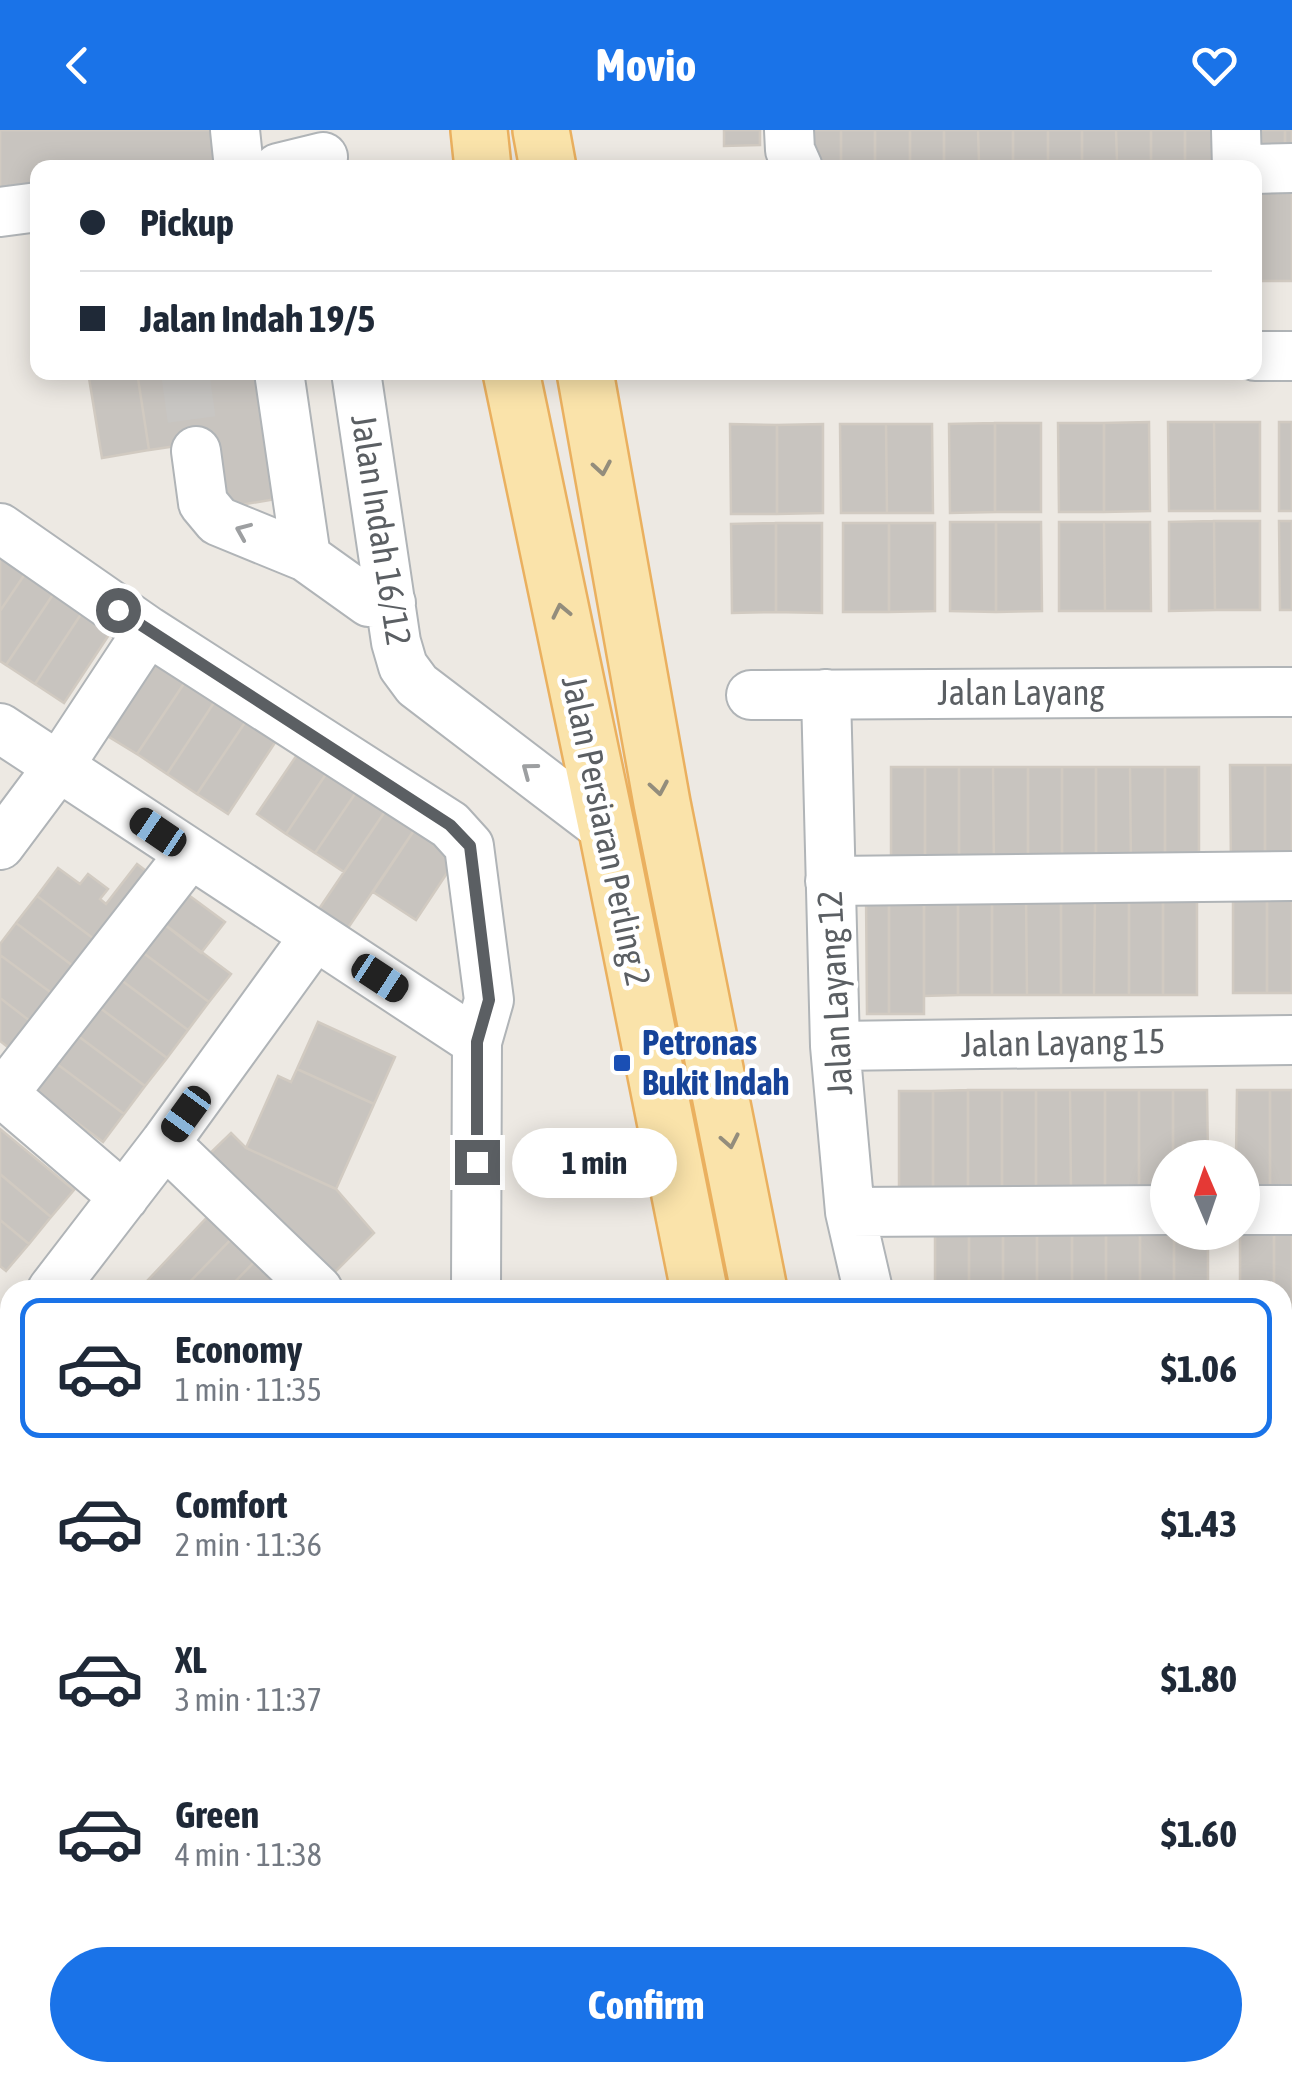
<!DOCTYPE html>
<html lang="en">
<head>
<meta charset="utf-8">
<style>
  body { margin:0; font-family:"Asap Condensed",sans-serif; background:#f6f6f7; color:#1f2937; height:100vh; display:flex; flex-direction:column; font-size:38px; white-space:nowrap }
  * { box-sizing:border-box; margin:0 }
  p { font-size:32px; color:#747a83 }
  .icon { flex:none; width:55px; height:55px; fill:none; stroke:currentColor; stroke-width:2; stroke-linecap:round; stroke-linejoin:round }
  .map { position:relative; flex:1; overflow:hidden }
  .drawer { position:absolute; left:0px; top:1150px; width:1292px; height:802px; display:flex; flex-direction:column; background:#fff; border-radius:30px 30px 0 0; box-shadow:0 5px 25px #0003 }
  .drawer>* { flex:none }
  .top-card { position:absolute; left:30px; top:30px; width:1232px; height:220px; border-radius:20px; box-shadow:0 5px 25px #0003; display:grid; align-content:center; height:220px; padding:0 50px; background:#fff }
  .needle { width:65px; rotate:358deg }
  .fabs { position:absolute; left:1150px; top:1010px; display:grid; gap:20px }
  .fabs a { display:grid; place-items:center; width:110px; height:110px; border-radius:50%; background:#fff; box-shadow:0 5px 25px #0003; font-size:50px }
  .end { position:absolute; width:45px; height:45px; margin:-22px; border:12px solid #5b5f63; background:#fff; box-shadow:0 0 0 5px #fff }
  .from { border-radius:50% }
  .bubble { position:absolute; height:70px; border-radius:35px; background:#fff; box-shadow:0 5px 25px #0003; font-size:32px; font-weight:700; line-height:70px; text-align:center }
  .car { position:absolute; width:30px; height:60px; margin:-30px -15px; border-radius:12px; box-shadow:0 0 8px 2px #0007; background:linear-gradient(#222 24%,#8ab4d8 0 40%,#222 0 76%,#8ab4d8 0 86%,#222 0) }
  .top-card b { display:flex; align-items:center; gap:35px; height:95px; font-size:38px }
  .top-card b+b { border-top:2px solid #e0e1e3 }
  .top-card i { width:25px; height:25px; background:#1f2937 }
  ul { padding:18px 0 0; list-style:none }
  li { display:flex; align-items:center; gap:30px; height:140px; margin:0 20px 15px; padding:0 30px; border:5px solid transparent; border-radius:20px }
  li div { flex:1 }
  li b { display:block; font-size:38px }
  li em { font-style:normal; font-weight:700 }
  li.on { border-color:#1a73e8 }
  li>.icon { width:90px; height:90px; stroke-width:1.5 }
  .button { display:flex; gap:20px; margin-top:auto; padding:20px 50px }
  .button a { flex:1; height:115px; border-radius:60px; background:#1a73e8; color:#fff; font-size:40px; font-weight:700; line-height:115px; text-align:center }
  header { display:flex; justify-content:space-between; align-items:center; height:130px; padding:0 50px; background:#1a73e8; color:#fff; font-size:45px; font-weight:700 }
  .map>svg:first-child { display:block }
  .education { fill:#ddd8d1 }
  .building { fill:#c8c4bf; stroke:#d1cac1; stroke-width:2.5 }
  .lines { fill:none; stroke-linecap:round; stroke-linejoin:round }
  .minor-tunnel { stroke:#c8c6c3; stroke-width:48; stroke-dasharray:48 24; stroke-linecap:butt }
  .minor-casing { stroke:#b0b4b7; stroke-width:52 }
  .major-casing { stroke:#eab05f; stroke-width:60 }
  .minor { stroke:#fff; stroke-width:48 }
  .major { stroke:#fae3aa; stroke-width:55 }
  .oneway { stroke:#938d7c }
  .oneway2 { stroke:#9d9fa1 }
  .route { stroke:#5b5f63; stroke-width:12 }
  .transit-dot { fill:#1a4fb4; stroke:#fff; stroke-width:4 }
  .labels { text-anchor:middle; stroke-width:9; stroke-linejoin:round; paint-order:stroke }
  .street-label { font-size:35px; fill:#5b5f63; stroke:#fff }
  .transit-label { font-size:35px; font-weight:bold; fill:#164399; stroke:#fff; text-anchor:start }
</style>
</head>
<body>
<header><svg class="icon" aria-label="back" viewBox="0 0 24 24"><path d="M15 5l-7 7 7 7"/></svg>Movio<svg class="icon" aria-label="heart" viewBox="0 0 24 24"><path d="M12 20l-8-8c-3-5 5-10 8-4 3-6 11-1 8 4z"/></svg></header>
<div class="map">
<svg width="1292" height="1952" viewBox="0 0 1292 1952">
  <rect width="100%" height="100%" fill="#ede9e3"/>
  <path class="education" d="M228,1942L267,1943L278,1952H218Z"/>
  <path class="building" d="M0,0H211L217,34L187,38H38V57L0,61Z
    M724,0H760V15L724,16Z
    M807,0H841V32H807Z
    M841,0H875V32H841Z
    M875,0H910V32H875Z
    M910,0H944V32H910Z
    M944,0H978L979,32H944Z
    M978,0H1013V31L979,32Z
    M1013,0H1048V31H1013Z
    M1048,0H1082V31H1048Z
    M1082,0H1116L1117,31H1082Z
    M1116,0H1151V31H1117Z
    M1151,0H1185V31H1151Z
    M1185,0H1219L1220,31H1185Z
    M1251,0H1285V29H1251Z
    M1285,0H1292V29H1285Z
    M1261,62H1292V151H1261Z
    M126,242H137L149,320L102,328L89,248Z
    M137,242H256L276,369L228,377L217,310L149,320Z
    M1149,292L1150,381L1104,382V293Z
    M1168,292H1214L1215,381H1169Z
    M1214,292H1260V381H1215Z
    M1279,292H1292V381H1279Z
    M995,293H1041V382H995Z
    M995,293V382L950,383L949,294Z
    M1058,293H1104V382H1059Z
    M730,294L777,295V384H731Z
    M823,294V383L777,384V295Z
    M840,294H886L887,383H841Z
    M886,294H932L933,383H887Z
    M1214,391H1260V480H1215Z
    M1214,391L1215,480L1169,481V392Z
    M1279,391H1292V480H1280Z
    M950,392H996V482L950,481Z
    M996,392H1041L1042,481L996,482Z
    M1059,392H1104L1105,481H1059Z
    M1104,392H1150L1151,481H1105Z
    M776,393V482L732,483L731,394Z
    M776,393H822V483L776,482Z
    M843,393H889V482H843Z
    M889,393H935V481L889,482Z
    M0,418L31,435L0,481Z
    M31,435L60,454L6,535L0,531V481Z
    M60,454L89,472L35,554L6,535Z
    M89,472L118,491L64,573L35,554Z
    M161,523L191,543L137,624L106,605Z
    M191,543L221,562L167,644L137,624Z
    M221,562L252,582L197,664L167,644Z
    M252,582L282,602L228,684L197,664Z
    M303,616L332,635L286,704L257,684Z
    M332,635L361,655L315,723L286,704Z
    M1230,635H1265V737H1231Z
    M1265,635H1292V737H1265Z
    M891,637H925V739L891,740Z
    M925,637H959V739H925Z
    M959,637H993L994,739H959Z
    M993,637H1028V739H994Z
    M1028,637H1062V739H1028Z
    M1062,637H1096V739H1062Z
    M1096,637H1130L1131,739H1096Z
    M1130,637H1165V739H1131Z
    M1165,637H1199V739H1165Z
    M361,655L390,674L344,742L315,723Z
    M390,674L419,693L348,798L319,779Z
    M419,693L453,734L416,790L373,762Z
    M137,734L154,747L102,815L37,766L58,738L80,754L88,744L108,759L100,769L106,774Z
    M179,758L225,792L201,823L156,788Z
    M1233,761H1267V863H1233Z
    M1267,761H1292V863H1267Z
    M866,763H889V884H867Z
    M889,763H924V884H889Z
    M924,763H958V865L924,866Z
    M958,763H992V865H958Z
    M992,763H1026L1027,865H992Z
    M1026,763H1061V865H1027Z
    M1061,763H1095L1094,865H1061Z
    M1095,763H1129V865H1094Z
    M1129,763H1163V865H1129Z
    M1163,763H1197V865H1163Z
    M37,766L102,815L81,842L16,793Z
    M156,788L231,844L209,872L134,816Z
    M16,793L81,842L61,870L0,825V814Z
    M134,816L209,872L188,900L113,844Z
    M0,825L61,870L39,898L0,868Z
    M113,844L188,900L167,928L92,872Z
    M0,868L39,898L19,926L0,911Z
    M92,872L167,928L145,956L70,900Z
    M318,892L395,927L374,974L297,939Z
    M70,900L145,956L124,984L49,928Z
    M49,928L124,984L103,1012L28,956Z
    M297,939L374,974L336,1059L246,1018L278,946L291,952Z
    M968,960H1002V1063H968Z
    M968,960V1063H933V961Z
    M1002,960H1036V1063H1002Z
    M1036,960H1070L1071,1063H1036Z
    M1070,960H1105V1063H1071Z
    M1105,960H1139V1063H1105Z
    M1139,960H1173V1028H1168V1063H1139Z
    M1173,960H1207L1208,1028H1173Z
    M1237,960H1270V1062H1242V1028H1236Z
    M1270,960H1292V1062H1270Z
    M899,961H933V1063H899Z
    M0,999L74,1060L51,1087L0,1044Z
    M231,1003L246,1018L336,1059L374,1103L323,1154L201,1032Z
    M0,1044L51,1087L29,1114L0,1090Z
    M212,1082L236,1104L182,1160H158L148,1150Z
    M0,1090L29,1114L6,1141L0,1136Z
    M1274,1094H1292V1196H1282V1160H1274Z
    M1274,1094V1160H1240V1102Z
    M1003,1095H1037V1160H1003Z
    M1003,1095V1160H969V1096Z
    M1037,1095H1072V1160H1037Z
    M1072,1095H1106V1160H1072Z
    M1106,1095H1140V1160H1106Z
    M1140,1095L1174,1102V1160H1140Z
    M935,1096H969V1160H935Z
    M1174,1102H1208V1160H1174Z
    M236,1104L259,1127L227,1160H182Z
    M259,1127L282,1148L271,1160H227Z
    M1282,1294H1292V1396L1282,1397Z
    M0,1313L10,1324V1348L0,1358Z
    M10,1348V1394L0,1404V1358Z
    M10,1394V1439L2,1448L0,1404Z
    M1282,1428H1292V1530H1282Z
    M1282,1629H1292V1729H1282Z
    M5,1752L10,1758V1806L0,1795V1757Z
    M0,1795L10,1806V1853L0,1842Z
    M50,1942H94L100,1949L97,1952H59Z
    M592,1942H718V1951L591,1952Z"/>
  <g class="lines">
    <path class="minor-tunnel" d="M185,242L196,321"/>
    <defs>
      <path id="minor" d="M235,0L239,38
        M789,0L790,20L798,38
        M1236,0L1237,38
        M278,38L323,27
        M1255,39L1292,38
        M0,82L38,77
        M1255,226H1292
        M279,242L306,427
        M356,242L396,512L403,536L417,555L607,700
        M196,321L203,373L218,391L306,427L369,472L391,473
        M0,398L148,501L450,695L469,716L489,870L477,912L476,1160
        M826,564L835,916L850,1082L868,1160
        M751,565L1292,562
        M0,598L477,912
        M0,715L59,636L148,501
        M830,751L1292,746
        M835,916L1292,910
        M0,961L124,1067
        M0,968L190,724
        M165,1013L318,1160
        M1242,1080H1292
        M850,1082L1168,1080
        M52,1160L165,1013L315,806
        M0,1219L10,1208
        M1282,1245H1292
        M0,1297L10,1307
        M1282,1411H1292
        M0,1509L10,1519
        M1282,1577H1292
        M0,1669L10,1660
        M1282,1747H1292
        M0,1876L10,1868
        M1282,1893L1292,1898
        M584,1942V1952
        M175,1952L185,1942
        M752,1952L759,1942"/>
      <path id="major" d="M479,0L483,38
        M541,0L548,38
        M511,242L607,700L699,1160
        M585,242L662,673L759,1160
        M867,1942L870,1952
        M918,1942L920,1952"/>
    </defs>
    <use href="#minor" class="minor-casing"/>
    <use href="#major" class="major-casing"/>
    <use href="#minor" class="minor"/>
    <use href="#major" class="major"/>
  </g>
  <defs><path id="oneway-chevron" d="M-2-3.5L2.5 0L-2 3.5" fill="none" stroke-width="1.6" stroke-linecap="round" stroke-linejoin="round" transform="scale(2.5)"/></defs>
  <g class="oneway">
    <use href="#oneway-chevron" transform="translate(602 338) rotate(80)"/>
    <use href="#oneway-chevron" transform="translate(561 481) rotate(-102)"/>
    <use href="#oneway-chevron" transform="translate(659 658) rotate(80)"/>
    <use href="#oneway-chevron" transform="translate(730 1011) rotate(79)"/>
  </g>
  <g class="oneway2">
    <use href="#oneway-chevron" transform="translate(243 401) rotate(-157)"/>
    <use href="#oneway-chevron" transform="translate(529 640) rotate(-143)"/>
  </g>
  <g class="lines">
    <path class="route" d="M118,480L450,695L470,716L489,870L477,912V1032"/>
  </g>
  <rect class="transit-dot" x="612" y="923" width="20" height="20" rx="5"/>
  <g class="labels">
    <g class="street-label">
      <text transform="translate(381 400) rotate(81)" y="12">Jalan Indah 16/12</text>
      <text x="1021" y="575">Jalan Layang</text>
      <text transform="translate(606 701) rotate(78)" y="12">Jalan Persiaran Perling 2</text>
      <text transform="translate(835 863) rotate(-93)" y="12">Jalan Layang 12</text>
      <text transform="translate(1063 913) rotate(-1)" y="12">Jalan Layang 15</text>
    </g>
    <g class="transit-label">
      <text x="642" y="925">Petronas<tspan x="642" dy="40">Bukit Indah</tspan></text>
    </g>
  </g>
</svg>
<div class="fabs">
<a><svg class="needle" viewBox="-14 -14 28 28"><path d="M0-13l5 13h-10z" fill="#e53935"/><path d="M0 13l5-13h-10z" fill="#747a83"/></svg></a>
</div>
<i class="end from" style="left:118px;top:480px"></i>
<i class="end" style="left:477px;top:1032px"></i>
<div class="bubble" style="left:512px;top:998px;width:165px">1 min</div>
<i class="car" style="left:158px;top:702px;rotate:304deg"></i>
<i class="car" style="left:380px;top:848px;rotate:123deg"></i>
<i class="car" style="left:186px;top:984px;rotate:216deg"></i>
<div class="top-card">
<b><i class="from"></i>Pickup</b>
<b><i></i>Jalan Indah 19/5</b>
</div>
<section class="drawer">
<ul>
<li class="on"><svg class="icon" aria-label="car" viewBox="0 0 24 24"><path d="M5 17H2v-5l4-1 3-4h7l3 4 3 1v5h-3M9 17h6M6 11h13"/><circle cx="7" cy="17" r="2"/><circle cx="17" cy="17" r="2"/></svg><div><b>Economy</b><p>1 min · 11:35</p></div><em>$1.06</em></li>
<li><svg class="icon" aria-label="car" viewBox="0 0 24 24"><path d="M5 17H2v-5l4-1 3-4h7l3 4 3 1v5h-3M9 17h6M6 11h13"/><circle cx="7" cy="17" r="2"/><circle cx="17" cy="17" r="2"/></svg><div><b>Comfort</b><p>2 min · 11:36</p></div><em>$1.43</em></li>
<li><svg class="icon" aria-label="car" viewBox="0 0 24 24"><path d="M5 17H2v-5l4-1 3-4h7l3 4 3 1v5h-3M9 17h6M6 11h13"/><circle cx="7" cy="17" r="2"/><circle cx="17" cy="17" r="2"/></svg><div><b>XL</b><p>3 min · 11:37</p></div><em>$1.80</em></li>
<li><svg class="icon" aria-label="car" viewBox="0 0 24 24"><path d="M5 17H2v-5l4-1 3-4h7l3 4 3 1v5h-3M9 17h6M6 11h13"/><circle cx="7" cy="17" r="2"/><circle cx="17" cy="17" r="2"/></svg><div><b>Green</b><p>4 min · 11:38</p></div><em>$1.60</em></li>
</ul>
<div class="button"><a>Confirm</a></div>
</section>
</div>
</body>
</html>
